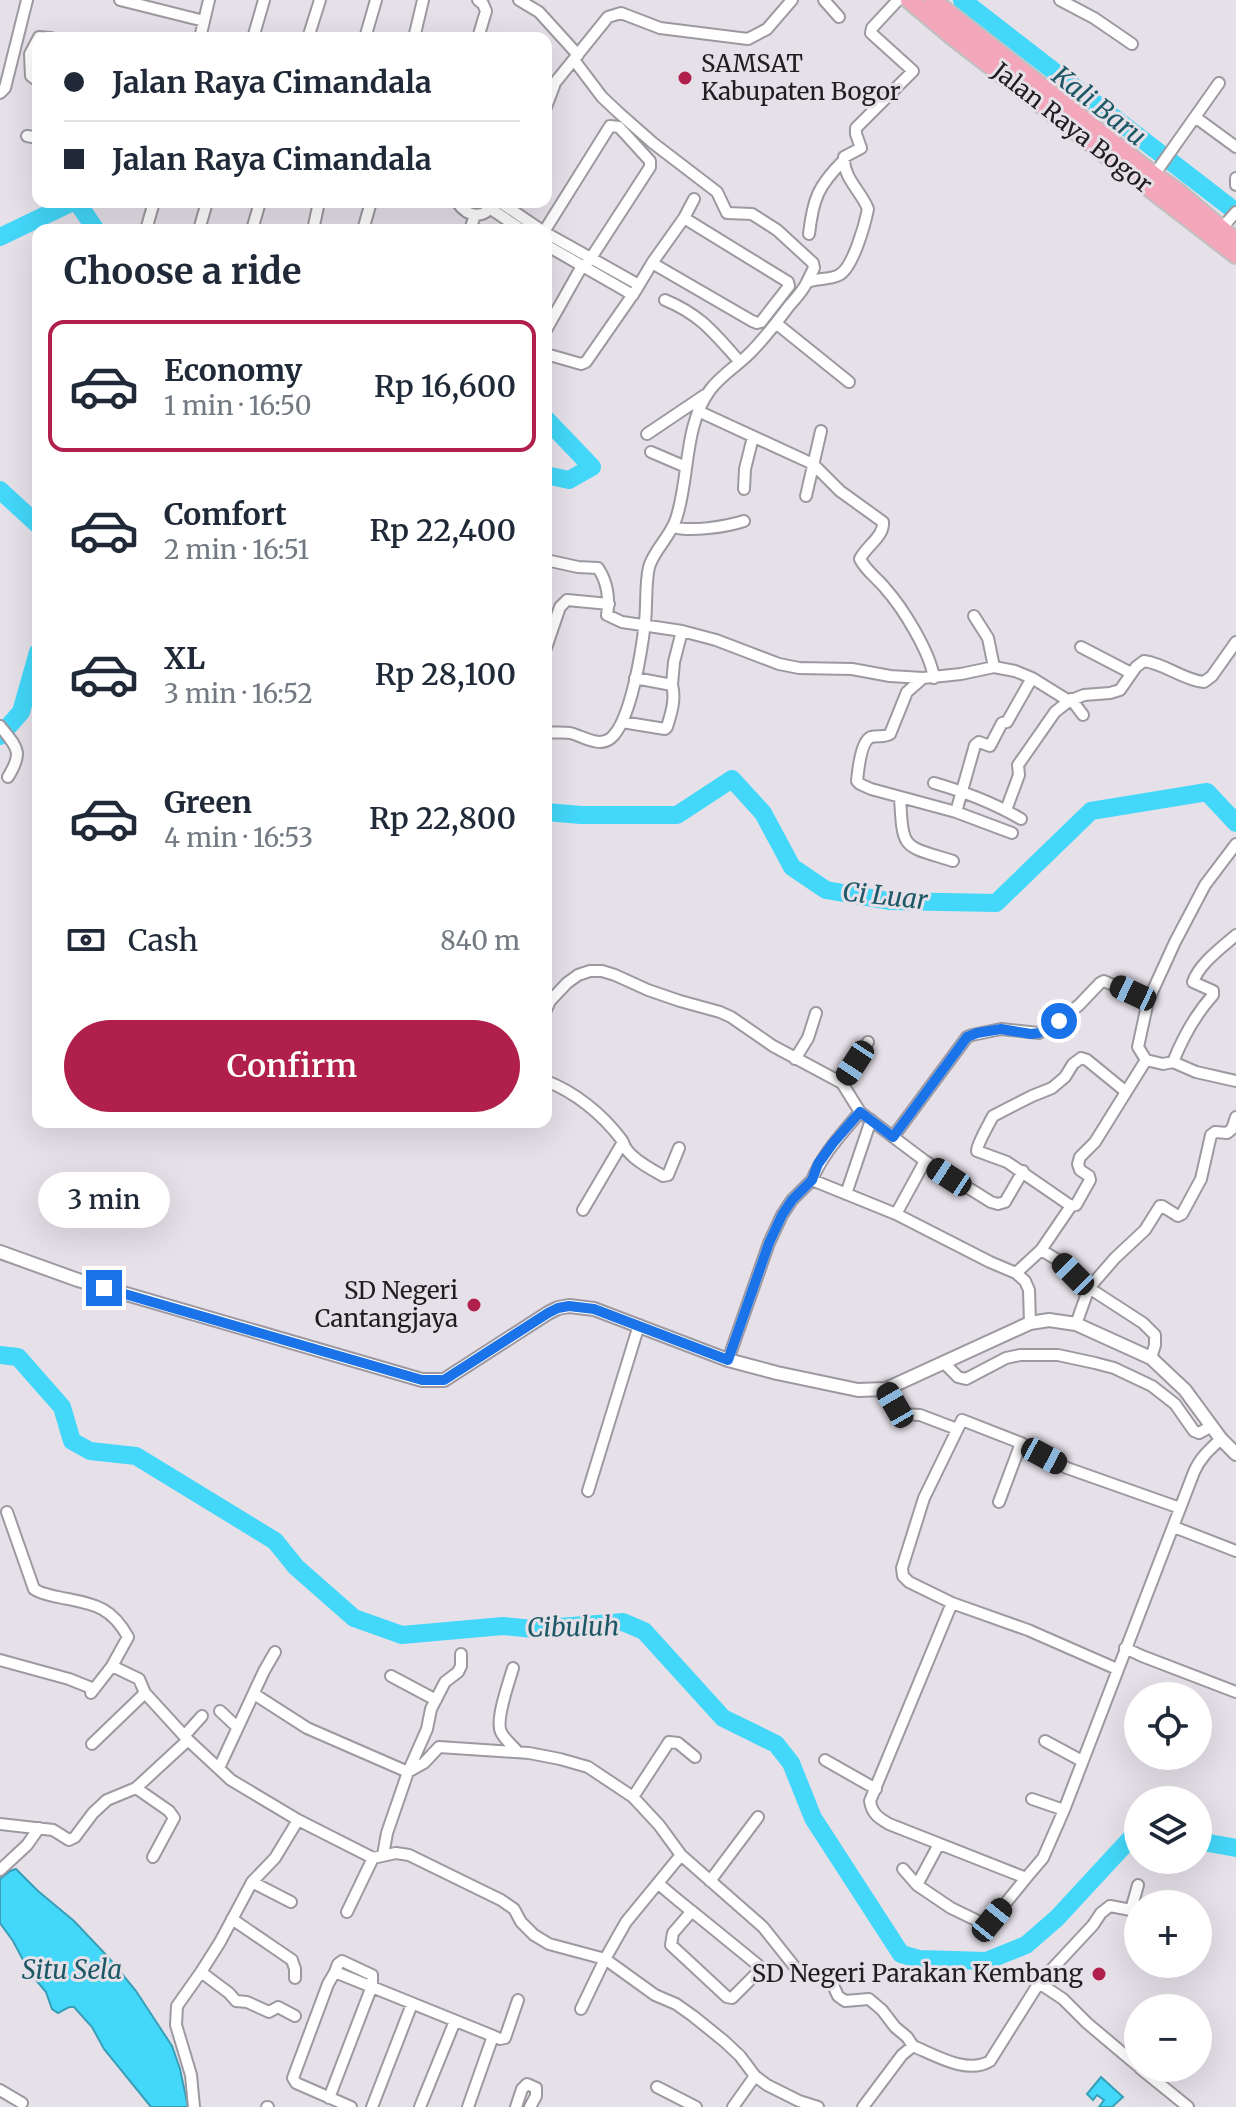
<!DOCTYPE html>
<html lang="en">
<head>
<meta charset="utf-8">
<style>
  body { margin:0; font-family:Merriweather,serif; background:#f2f2f3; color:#1f2937; height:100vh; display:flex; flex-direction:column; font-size:30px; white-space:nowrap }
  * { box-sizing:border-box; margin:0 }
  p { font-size:26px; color:#747a83 }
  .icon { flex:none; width:44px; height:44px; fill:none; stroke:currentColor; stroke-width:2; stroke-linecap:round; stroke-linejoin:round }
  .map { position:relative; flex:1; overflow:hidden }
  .drawer { position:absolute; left:32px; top:224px; width:520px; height:904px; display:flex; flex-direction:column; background:#fff; border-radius:16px; box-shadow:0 8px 32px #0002 }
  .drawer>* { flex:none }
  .top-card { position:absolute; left:32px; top:32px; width:520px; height:176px; border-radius:16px; box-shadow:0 8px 32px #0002; display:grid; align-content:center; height:176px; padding:0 32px; background:#fff }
  .fabs { position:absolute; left:1124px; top:1682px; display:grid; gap:16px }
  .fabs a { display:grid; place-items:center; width:88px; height:88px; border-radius:50%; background:#fff; box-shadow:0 8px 32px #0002; font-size:40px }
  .end { position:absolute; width:36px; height:36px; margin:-18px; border:10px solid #1a73e8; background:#fff; box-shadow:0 0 0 4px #fff }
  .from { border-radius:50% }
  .bubble { position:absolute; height:56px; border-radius:28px; background:#fff; box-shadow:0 8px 32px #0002; font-size:26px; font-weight:600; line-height:56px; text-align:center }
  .car { position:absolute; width:24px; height:48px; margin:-24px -12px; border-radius:10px; box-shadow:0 0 6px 2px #0007; background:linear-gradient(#222 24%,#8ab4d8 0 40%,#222 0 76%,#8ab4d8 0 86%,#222 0) }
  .top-card b { display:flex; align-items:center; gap:28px; height:76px; font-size:30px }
  .top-card b+b { border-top:2px solid #e0e1e3 }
  .top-card i { width:20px; height:20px; background:#1f2937 }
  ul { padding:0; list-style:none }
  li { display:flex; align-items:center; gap:24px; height:132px; margin:0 16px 12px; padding:0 16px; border:4px solid transparent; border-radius:16px }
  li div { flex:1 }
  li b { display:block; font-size:30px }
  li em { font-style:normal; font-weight:600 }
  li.selected { border-color:#b1204d }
  li>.icon { width:72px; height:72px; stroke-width:1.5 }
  h2 { padding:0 32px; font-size:36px; line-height:96px }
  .pay { display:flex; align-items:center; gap:20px; height:88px; padding:0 32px; font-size:30px }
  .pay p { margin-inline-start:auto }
  .button { display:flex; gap:16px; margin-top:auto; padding:16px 32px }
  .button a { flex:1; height:92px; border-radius:48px; background:#b1204d; color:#fff; font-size:32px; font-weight:600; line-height:92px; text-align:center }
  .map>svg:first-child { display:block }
  .water { fill:#43d7f9; stroke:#389fb8; stroke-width:2 }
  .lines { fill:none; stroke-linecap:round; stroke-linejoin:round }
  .river { stroke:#43d7f9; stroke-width:18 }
  .minor-casing { stroke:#9e99a0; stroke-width:14 }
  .tertiary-casing { stroke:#9e99a0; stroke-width:16 }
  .trunk-casing { stroke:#c0c0c1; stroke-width:20 }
  .minor { stroke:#fff; stroke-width:10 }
  .tertiary { stroke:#fff; stroke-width:12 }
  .trunk { stroke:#f4a6ba; stroke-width:16 }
  .route { stroke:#1a73e8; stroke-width:10 }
  .poi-dot { fill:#b1204d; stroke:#e6e0e8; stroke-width:3 }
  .labels { text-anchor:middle; stroke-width:6; stroke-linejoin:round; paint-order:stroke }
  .poi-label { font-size:24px; fill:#1f1d20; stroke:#e6e0e8; text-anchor:end }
  .street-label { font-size:24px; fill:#1f1d20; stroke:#e6e0e8 }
  .water-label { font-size:26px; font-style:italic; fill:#1d5866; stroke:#e6e0e8 }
</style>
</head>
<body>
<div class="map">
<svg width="1236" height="2107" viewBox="0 0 1236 2107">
  <rect width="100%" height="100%" fill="#e6e0e8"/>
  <path class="water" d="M16,1869L38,1891L74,1921L109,1958L136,1991L172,2046L180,2069L188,2107H151L104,2049L92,2027L74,2007H69L58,2013L52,2009L46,1992L30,1973L13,1941L0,1923V1879L10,1871Z
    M1101,2077L1123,2097L1112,2107H1099L1104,2100L1097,2095L1093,2100L1087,2094Z"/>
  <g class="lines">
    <path class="river" d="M962,0L1236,212
      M77,202L96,230
      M0,237L73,202
      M546,419L592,467L569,480L546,475
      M0,490L38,525
      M0,736L21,712L38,652
      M546,812L581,815H677L732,779L763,813L792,867L826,890L889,901L996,903L1091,811L1207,792L1236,823
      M0,1355L18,1357L62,1407L72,1441L90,1451L136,1456L275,1541L296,1567L354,1618L402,1635L503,1626L533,1629L623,1622L644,1631L723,1718L776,1744L791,1763L813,1818L901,1954L919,1959L986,1961L1026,1945L1057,1918L1131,1838L1138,1836
      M1198,1841L1236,1848"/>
    <defs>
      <path id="minor" d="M120,0L204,21
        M478,0L483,4L486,11L478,38
        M519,0L539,12L578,55
        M824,0L839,17
        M1060,0L1094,18L1132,44
        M200,38L209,0
        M253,38L264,0
        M308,38L320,0
        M365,38L376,0
        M414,38L423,0
        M574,60L602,97L619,113L653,143L717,192L727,213L752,214L777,230L813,263L814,268L807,282
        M38,81L31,76L30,54L39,37L51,38
        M546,90L554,84L608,17L621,13L660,28L748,39L767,29L792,0
        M0,93L5,88L27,0
        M546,107L554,86
        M1195,117L1236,147
        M27,136L38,138
        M1154,175L1219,83
        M1236,178V185
        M457,202C468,218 484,220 495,202
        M500,202L541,230
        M491,209L522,230
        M1221,229L1236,212
        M146,230L154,202
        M199,230L207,202
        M252,230L260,202
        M313,230L319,202
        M363,230L371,202
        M470,230L475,215
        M545,230L610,126L619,127L650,161V167L591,258L582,266L546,330
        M546,233L639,285
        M809,234C813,199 818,186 843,161
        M546,245L633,295
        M652,263L684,218L694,199
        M665,300C701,315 714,333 740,362
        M777,324L849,382
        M546,354L581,364L586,362L636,290L652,263L752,321L757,323L761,322L789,286L788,282L684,218
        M698,411L813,464L840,491L883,522C884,537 866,546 860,559C866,571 877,578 885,588C903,608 930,652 934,678
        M647,434L705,395
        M651,452L686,467
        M744,489L745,469L753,437
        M806,496L821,431
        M673,527C690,532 726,527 744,521
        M546,560L578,567L598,568C607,581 610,599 607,615L622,622L682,631L716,640L779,664L799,668L852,669L890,676L923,678L961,674L994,667L1015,671L1032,678L1069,701L1084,695L1110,693L1120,690L1136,667L1144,661C1166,664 1183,680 1204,682L1212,676L1236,642
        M974,616L988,638L994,667
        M1081,647L1131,673
        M546,648L560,607L567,600L609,604
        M923,678L907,692L890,734C883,738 879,735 871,737C861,741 858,771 857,781L860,784L871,789L956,812L1012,833
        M672,685L674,662L682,631
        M1071,699L1083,715
        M622,722L665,729L667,727C671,714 676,699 672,685L635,678
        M0,726C17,748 24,751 8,777
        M546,732C554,733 563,732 570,733C583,736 599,748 611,738C631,721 642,649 645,622C647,604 645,585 649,567C654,550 670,537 676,519C690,478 683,427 710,390C721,375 737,366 750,353C765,338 777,322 789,306C796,298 803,291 807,282C817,278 830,280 839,275C853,268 865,224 868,209C861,191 843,178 844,157L861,148L856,134V128L913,71L871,33L872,28L898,0
        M934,783C965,792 994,803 1021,819
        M900,797C903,851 902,845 953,861
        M1006,810L1019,775L1018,765L1055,712L1069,701
        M956,812L975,745L979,742L990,746L1002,723L1007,722L1032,678
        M546,1010L550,1001L567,983L578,975L590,971H602L615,975L648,990L680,1001L720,1012L731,1017L773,1046L842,1083L860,1112L925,1161L991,1202L998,1204L1005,1202L1023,1171
        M795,1059L808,1038L816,1013
        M1146,1060L1138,1047L1148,1001L1175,942L1205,885L1236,844
        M1146,1060L1163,1064L1173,1062L1196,1072L1236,1081
        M1173,1062C1183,1037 1194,1016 1213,995V991L1193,982C1199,964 1221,948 1236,935
        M546,1081C575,1092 602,1114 621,1139C623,1142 624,1146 627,1150C635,1161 651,1169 663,1176L668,1175L679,1148
        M842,1083L868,1042
        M893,1137L967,1037L972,1035L1001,1029L1039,1033L1059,1021L1079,1005L1100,983L1104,981L1148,1001
        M812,1180C823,1153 842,1134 860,1112
        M846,1194L871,1120
        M1071,1206L1007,1162L977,1151C977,1144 989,1124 993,1116L1032,1096L1052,1088L1065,1077L1073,1064L1081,1058L1087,1060L1125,1091
        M583,1210L623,1142
        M896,1214L925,1161
        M1041,1250L1061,1262L1089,1288L1143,1323L1155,1335V1345L1151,1358
        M1016,1273L1041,1250L1071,1206L1076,1205L1090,1180L1089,1176L1080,1170L1078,1164L1080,1157L1095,1142L1146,1060
        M1076,1324L1089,1288L1115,1258L1145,1230L1160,1206H1162L1178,1216L1182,1214L1201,1179L1211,1135L1215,1132L1227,1133L1232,1129L1236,1117
        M728,1360L769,1243L782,1215L792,1200L812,1180L896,1214L990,1262L1016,1273L1025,1281L1029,1290L1030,1323
        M943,1362L958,1377L966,1379L1006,1358L1020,1355H1058L1095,1363L1114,1368L1152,1386L1175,1404L1194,1431L1199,1433L1212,1426
        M886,1389L902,1414L920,1415L957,1429
        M588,1491L639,1325
        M999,1502L1021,1443
        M7,1512L34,1589C41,1594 50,1595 58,1597C91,1604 110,1604 128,1637L112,1666L139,1679L145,1693L188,1740
        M1174,1527L1236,1551
        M952,1603L870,1801C872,1814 879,1818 889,1824L1026,1878L1043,1858L1064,1810L1194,1472C1200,1458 1209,1450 1221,1439
        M1125,1648L1142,1656L1236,1692
        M0,1660L69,1679L94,1689
        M513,1668C509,1682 495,1720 501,1732C504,1739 513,1746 518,1752
        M1117,1669L1028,1630L952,1603L909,1582L903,1576L902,1568L924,1498L962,1420L1021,1443L1067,1468L1180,1508
        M391,1676L436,1700
        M91,1693L112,1666
        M254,1694L307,1728L408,1772L424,1763L439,1747L529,1753L560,1759L588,1767L633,1797L659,1825L681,1855L626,1922L605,1959L581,2009
        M220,1711L236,1726
        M185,1735L202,1716
        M1045,1741L1082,1761
        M92,1744L145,1693
        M825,1760L876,1789
        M219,1768L264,1671L275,1652
        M136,1788L169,1811L174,1818L153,1857
        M633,1797L669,1742L678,1743L695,1757
        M1032,1799L1064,1810
        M0,1824L53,1830L69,1840L75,1837L93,1813L107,1800L136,1788L188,1740L231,1780L298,1820L373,1858L396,1853L409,1855L501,1900L514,1909L521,1922L534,1935L549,1944L605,1959L655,1995L676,2004L693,2016L724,2041L740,2056L755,2076L767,2085L799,2101L818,2107
        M383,1855L387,1833L408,1772L427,1729L431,1709L445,1682L458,1672L461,1666V1654
        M681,1855L763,1927L798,1971
        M903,1869L917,1885L939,1844
        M0,1870L27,1845L39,1828
        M710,1881L758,1817
        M252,1882L291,1902
        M658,1883C671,1895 685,1906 699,1917L758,1965L759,1969L757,1973L732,1998L727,1997L671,1945L673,1933L692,1911
        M917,1885L951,1908L982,1923L992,1920L1026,1878
        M347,1912L373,1858
        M232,1919L292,1960L295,1969V1978
        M201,1972L229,1993L236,2001L247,2002L269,2012L278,2007L295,2016
        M1039,1983L1063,1999L1087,2023L1138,2066
        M833,1985L838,1996L845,2001L869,1999L882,2010L895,2027L907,2037L913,2046
        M493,2036L500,2039L505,2038L518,2000
        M1140,2068L1188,2107
        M657,2087L696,2107
        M0,2090L22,2103
        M329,2098L372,1986V1975L342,1961L338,1964L335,1972
        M194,2107L191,2075L176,2025L177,2006L201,1972L220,1942L252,1882L275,1858L298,1820
        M267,2107H268
        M351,2107L296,2083L293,2078L328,1984L335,1972L493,2036L468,2107
        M372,2107L412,2004
        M420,2107L455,2021
        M516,2107L522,2089L527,2084L536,2088V2096L530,2107
        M733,2107L755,2076
        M863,2107L902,2055L913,2046C935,2055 967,2075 990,2061L1039,1983L1093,1925L1101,1913L1110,1906L1131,1910L1138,1885"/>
      <path id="tertiary" d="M0,1252L78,1280L422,1380H444L548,1313L558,1308L569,1306L594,1309L728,1360L777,1373L858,1390L886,1389L1030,1323L1049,1320L1076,1324L1151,1358L1185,1390L1221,1439L1236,1454"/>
      <path id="trunk" d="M909,0L953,37L1236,255
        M932,0L1154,175L1177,191L1236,241"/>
    </defs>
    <use href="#minor" class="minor-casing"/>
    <use href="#tertiary" class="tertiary-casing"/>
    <use href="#trunk" class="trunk-casing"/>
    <use href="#minor" class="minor"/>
    <use href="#tertiary" class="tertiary"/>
    <use href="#trunk" class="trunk"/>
  </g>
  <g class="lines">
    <path class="route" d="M104,1288L422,1380H444L548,1313L558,1308L569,1306L594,1309L728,1360L769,1243L782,1215L792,1200L812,1180L818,1164L833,1143L860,1112L893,1137L967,1037L977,1033L1001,1029L1031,1034L1039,1033L1059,1021"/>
  </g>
  <g class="poi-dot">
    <circle cx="685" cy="78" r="8"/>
    <circle cx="474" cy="1305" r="8"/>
    <circle cx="1099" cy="1974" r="8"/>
  </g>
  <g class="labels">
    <g class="poi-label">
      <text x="701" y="72" text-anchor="start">SAMSAT<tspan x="701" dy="28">Kabupaten Bogor</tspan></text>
      <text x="458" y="1299">SD Negeri<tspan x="458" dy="28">Cantangjaya</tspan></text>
      <text x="1083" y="1982">SD Negeri Parakan Kembang</text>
    </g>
    <g class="street-label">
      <text transform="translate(1072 128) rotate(38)" y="8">Jalan Raya Bogor</text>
    </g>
    <g class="water-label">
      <text transform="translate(1099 106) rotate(38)" y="9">Kali Baru</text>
      <text transform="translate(885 896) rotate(6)" y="9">Ci Luar</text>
      <text transform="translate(573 1627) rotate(-1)" y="9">Cibuluh</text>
      <text x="72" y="1979">Situ Sela</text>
    </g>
  </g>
</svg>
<div class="fabs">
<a><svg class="icon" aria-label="locate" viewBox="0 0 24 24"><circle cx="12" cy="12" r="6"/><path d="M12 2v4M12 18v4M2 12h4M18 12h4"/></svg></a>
<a><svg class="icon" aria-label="layers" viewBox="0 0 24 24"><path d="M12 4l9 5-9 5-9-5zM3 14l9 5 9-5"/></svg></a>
<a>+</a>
<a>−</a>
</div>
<i class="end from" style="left:1059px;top:1021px"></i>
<i class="end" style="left:104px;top:1288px"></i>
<div class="bubble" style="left:38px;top:1172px;width:132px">3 min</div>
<i class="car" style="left:1133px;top:993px;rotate:295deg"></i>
<i class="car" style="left:855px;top:1063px;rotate:213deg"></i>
<i class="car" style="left:949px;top:1177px;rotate:303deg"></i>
<i class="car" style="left:1073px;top:1274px;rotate:315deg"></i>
<i class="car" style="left:895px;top:1405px;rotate:330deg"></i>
<i class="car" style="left:1044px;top:1456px;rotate:118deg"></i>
<i class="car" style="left:992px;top:1920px;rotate:39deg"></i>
<div class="top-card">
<b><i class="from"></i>Jalan Raya Cimandala</b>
<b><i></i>Jalan Raya Cimandala</b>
</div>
<section class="drawer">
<h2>Choose a ride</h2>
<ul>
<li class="selected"><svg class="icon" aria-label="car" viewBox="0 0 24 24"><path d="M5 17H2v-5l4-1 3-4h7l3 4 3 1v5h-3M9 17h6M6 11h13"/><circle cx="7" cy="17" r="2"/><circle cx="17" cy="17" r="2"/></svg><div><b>Economy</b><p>1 min · 16:50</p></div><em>Rp 16,600</em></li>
<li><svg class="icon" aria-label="car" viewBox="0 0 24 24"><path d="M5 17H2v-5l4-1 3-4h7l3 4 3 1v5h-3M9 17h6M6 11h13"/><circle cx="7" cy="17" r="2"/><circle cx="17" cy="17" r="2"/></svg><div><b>Comfort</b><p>2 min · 16:51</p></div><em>Rp 22,400</em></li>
<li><svg class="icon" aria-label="car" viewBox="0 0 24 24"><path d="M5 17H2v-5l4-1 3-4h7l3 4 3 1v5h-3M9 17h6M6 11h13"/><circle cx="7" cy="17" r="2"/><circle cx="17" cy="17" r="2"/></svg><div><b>XL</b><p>3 min · 16:52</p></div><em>Rp 28,100</em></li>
<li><svg class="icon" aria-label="car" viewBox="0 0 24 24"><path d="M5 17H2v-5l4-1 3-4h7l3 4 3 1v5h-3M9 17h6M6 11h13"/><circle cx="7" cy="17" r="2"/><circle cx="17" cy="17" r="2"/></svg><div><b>Green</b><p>4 min · 16:53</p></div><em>Rp 22,800</em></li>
</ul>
<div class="pay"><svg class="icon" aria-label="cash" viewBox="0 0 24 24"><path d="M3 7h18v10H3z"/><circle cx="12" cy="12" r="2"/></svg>Cash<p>840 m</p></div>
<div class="button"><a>Confirm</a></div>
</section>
</div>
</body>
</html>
